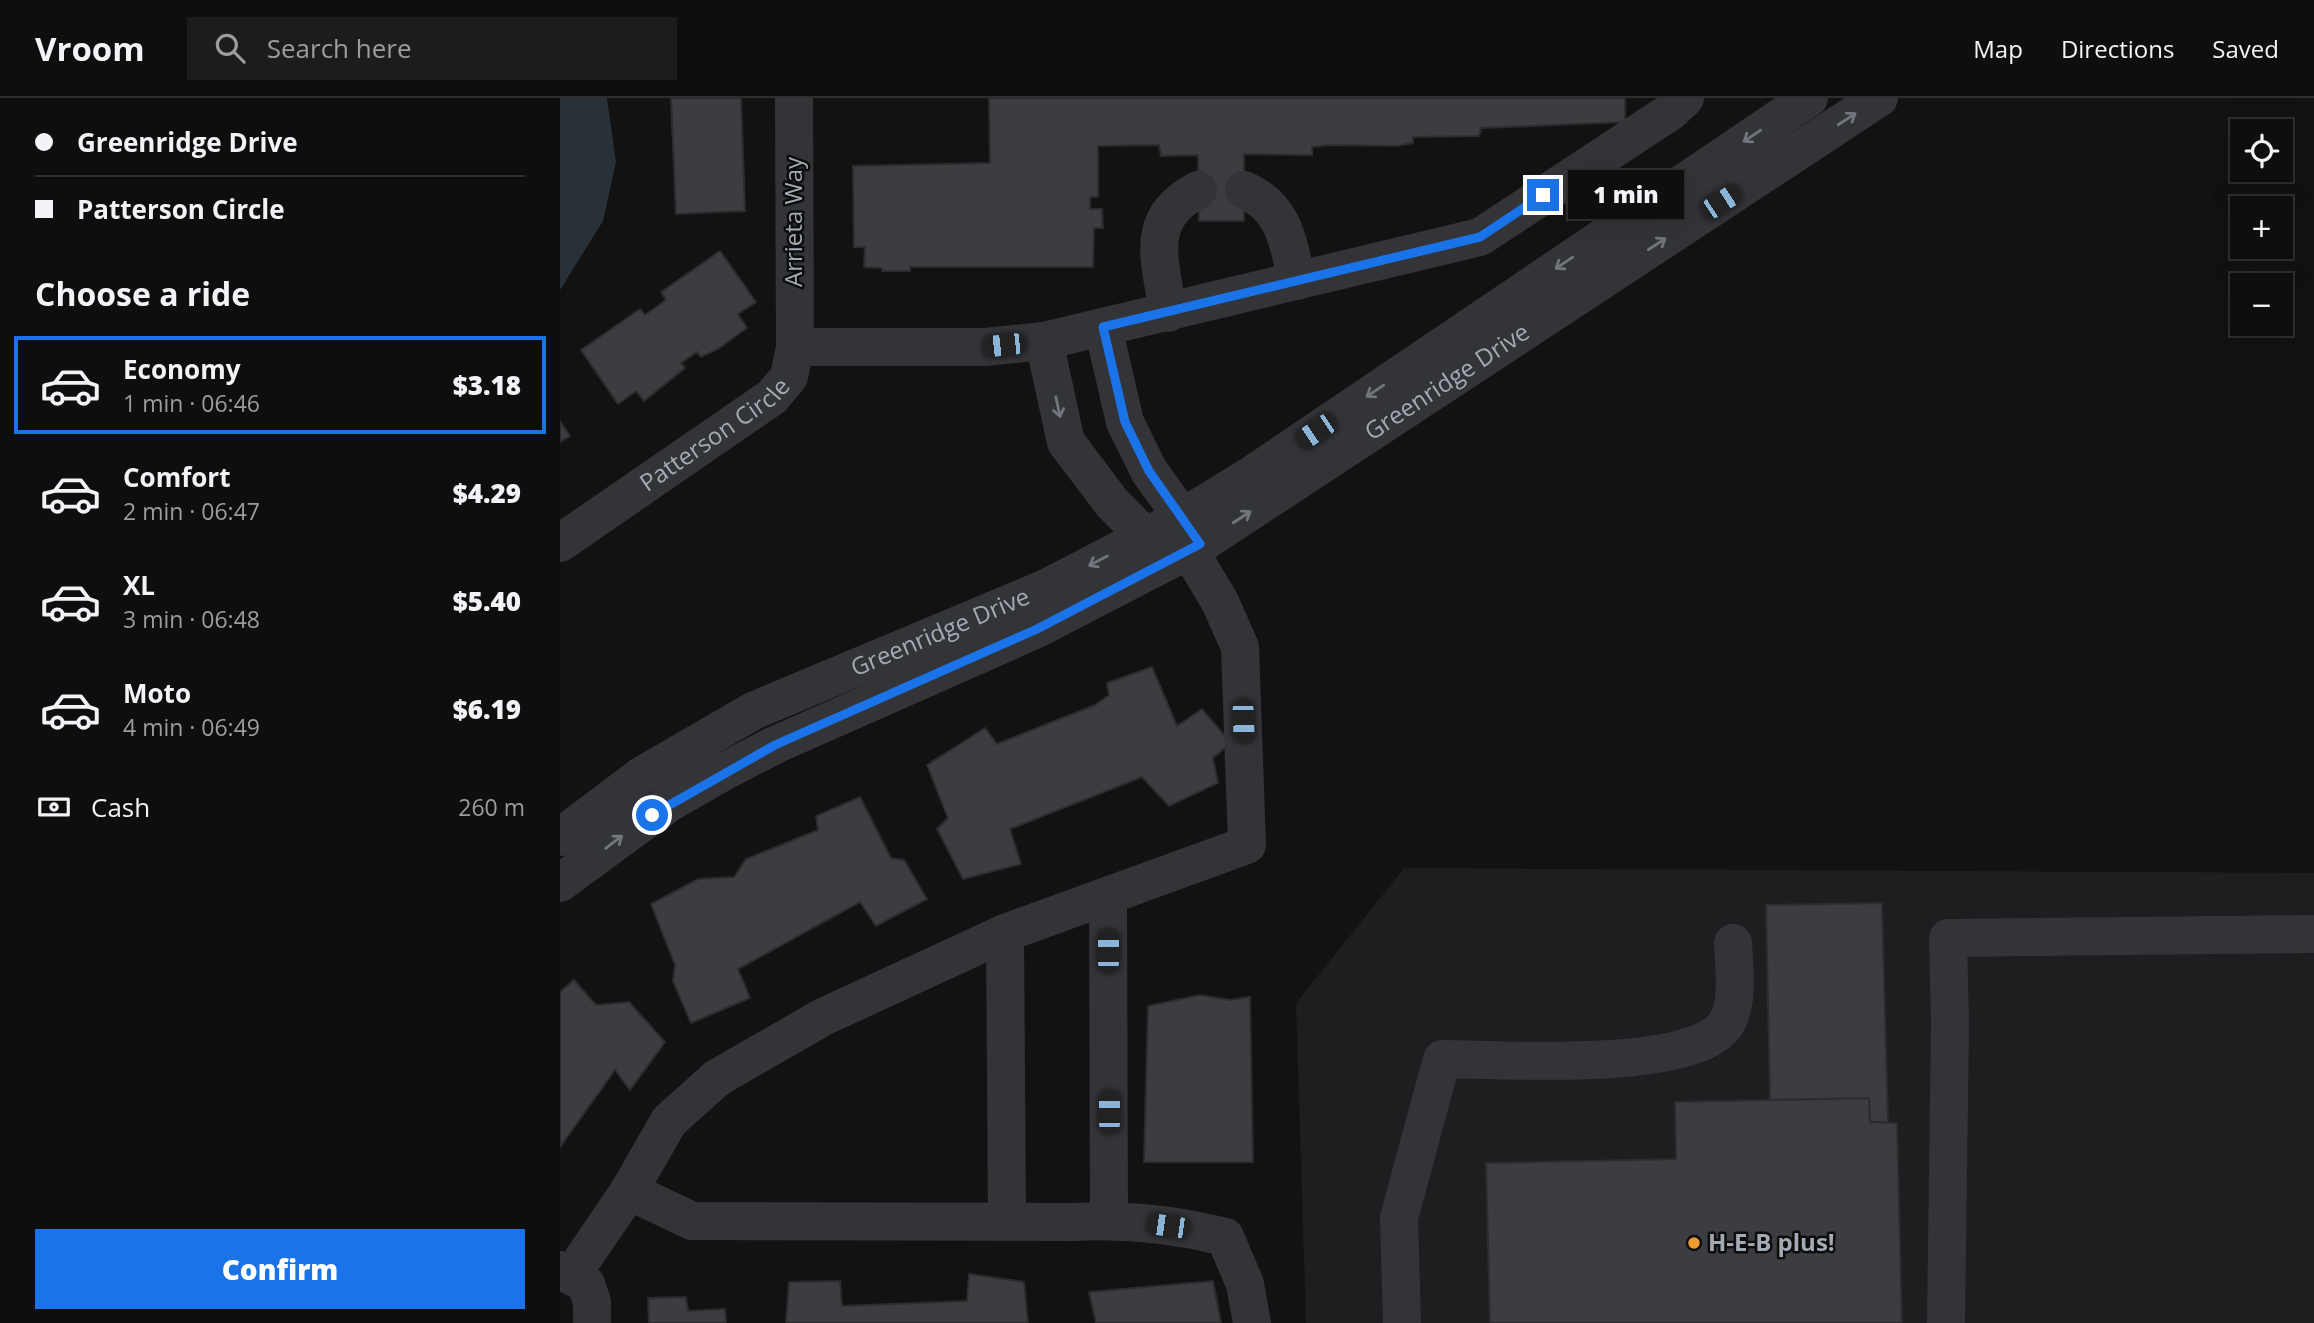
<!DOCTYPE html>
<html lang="en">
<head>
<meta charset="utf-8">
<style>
  body { margin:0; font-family:"Open Sans",sans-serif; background:#1c1c1c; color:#f1f3f6; height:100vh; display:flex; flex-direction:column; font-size:26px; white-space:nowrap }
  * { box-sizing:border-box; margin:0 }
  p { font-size:23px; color:#9b9c9e }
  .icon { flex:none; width:38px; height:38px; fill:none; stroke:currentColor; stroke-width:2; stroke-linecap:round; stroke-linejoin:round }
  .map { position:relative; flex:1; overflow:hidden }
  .details { display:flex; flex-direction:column; background:#0e0e0e; width:560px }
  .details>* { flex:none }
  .guide { display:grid; align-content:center; height:154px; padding:0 35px; background:#0e0e0e }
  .buttons { position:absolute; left:1670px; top:21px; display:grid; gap:14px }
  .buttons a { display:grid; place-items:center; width:63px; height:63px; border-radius:0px; background:#0e0e0e; box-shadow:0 7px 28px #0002,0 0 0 2px #2e2e2e; font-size:35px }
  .end { position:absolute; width:32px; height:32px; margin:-16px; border:9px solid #1a73e8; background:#fff; box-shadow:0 0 0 4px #fff }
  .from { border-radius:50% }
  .bubble { position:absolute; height:49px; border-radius:0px; background:#0e0e0e; box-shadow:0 7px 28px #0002,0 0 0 2px #2e2e2e; font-size:23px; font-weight:800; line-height:49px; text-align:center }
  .car { position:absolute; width:21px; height:42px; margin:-21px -10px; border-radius:9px; box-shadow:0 0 5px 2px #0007; background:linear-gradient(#222 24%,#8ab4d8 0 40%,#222 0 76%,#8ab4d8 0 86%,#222 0) }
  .guide b { display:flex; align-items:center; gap:24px; height:66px; font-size:26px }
  .guide b+b { border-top:2px solid #2e2e2e }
  .guide i { width:18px; height:18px; background:#f1f3f6 }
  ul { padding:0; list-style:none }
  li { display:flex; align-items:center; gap:21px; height:98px; margin:0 14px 10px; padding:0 21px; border:4px solid transparent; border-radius:0px }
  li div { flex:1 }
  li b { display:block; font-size:26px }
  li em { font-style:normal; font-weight:800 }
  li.on { border-color:#1a73e8 }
  li>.icon { width:63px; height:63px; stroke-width:1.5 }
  h2 { padding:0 35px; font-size:32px; line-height:84px }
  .pay { display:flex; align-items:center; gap:18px; height:77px; padding:0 35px; font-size:26px }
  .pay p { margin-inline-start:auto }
  .button { display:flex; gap:14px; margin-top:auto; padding:14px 35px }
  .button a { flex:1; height:80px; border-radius:0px; background:#1a73e8; color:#fff; font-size:28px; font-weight:800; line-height:80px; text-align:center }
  header { display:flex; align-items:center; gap:42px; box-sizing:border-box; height:98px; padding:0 35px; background:#0e0e0e; border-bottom:2px solid #2e2e2e }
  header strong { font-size:33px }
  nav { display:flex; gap:38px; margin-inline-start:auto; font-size:24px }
  .search { width:490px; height:63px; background:#1c1c1c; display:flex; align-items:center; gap:18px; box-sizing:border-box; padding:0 24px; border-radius:0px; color:#9b9c9e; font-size:26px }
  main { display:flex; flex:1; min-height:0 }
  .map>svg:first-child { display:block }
  .built { fill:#1e1e20 }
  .water { fill:#283137 }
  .building { fill:#3c3d40; stroke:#2c2c2f; stroke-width:2 }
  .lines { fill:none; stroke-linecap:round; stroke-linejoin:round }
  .minor { stroke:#333438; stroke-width:38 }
  .oneway { stroke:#71757c }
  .route { stroke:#1a73e8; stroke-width:9 }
  .poi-dot { fill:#f09c2c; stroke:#0d0d0e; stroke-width:2.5 }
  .labels { text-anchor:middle; stroke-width:5; stroke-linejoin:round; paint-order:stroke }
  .street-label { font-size:24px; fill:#a3aab4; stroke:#0d0d0e }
  .poi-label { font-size:24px; font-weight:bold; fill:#a3aab4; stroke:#0d0d0e; text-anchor:start }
</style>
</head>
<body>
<header>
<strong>Vroom</strong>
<div class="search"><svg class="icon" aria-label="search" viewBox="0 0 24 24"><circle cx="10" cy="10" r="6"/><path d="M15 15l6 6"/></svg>Search here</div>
<nav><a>Map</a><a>Directions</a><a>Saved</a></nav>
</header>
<main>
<section class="details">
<div class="guide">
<b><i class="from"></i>Greenridge Drive</b>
<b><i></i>Patterson Circle</b>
</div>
<h2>Choose a ride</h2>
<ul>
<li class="on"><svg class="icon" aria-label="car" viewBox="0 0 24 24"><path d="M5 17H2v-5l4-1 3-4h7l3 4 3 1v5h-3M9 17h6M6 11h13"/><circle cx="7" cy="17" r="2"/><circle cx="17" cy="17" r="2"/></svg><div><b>Economy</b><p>1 min · 06:46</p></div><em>$3.18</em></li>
<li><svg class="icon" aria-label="car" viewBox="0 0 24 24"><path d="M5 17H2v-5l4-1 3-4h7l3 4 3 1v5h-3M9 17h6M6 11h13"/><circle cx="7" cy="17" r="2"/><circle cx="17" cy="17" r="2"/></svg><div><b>Comfort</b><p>2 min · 06:47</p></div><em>$4.29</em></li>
<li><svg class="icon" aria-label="car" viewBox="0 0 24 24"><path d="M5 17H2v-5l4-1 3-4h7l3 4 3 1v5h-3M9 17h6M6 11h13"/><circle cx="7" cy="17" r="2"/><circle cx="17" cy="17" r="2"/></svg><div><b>XL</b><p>3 min · 06:48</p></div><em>$5.40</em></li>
<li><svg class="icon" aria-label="car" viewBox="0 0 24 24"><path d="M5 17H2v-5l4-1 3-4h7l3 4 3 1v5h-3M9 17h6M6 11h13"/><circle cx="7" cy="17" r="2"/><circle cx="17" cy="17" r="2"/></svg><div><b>Moto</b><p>4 min · 06:49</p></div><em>$6.19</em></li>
</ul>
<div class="pay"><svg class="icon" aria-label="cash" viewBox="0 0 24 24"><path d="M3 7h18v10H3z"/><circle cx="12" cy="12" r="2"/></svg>Cash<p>260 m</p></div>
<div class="button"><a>Confirm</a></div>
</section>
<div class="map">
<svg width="1754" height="1225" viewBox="0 0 1754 1225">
  <rect width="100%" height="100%" fill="#121213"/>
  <path class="built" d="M844,770L1754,775V1225H746L736,905Z"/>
  <path class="water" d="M0,0H47L56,64L43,123L0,192Z"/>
  <path class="building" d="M111,0H181L185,113L116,116Z
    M429,0H1065V24L921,30L919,38L853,39V45L837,48L771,47L752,49V57L684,56V123H639L638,57L601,58L599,47L538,48V99H530V111H542L543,130H534L533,169H350V173H322V170L304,169L305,149H294L293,68L430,65Z
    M160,153L196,204L178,216L187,230L158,251L141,259L137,254L121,265L125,270L84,303L76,293L58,306L21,252L80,211L85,217L106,202L101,194Z
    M0,323L10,338L0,344Z
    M592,569L617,628L642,611L671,645L653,660L658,685L609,708L582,679L450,731L461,766L403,781L377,731L388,720L367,667L425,630L437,646L535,607L549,597L547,585Z
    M300,699L331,760L344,762L367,801L316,828L300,804L178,871L190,900L131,925L113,883L115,867L91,806L138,781L174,779L186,761L258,732L256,718Z
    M1322,805L1328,1024H1310L1309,1000L1210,1002L1206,807Z
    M14,882L36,907L69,904L105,944L70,992L55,972L0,1049V894Z
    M640,897L670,902L690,899L693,1064H584L588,908Z
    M1309,1000L1310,1024L1337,1025L1342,1225H930L926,1065L1116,1061L1115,1004Z
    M409,1176L464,1184L468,1225H226L229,1184L280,1183L282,1208L407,1203Z
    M653,1183L661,1225H536L529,1194Z
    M126,1199L128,1213L165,1211L166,1225H89L88,1200Z"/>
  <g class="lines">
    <g class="minor">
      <path d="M684,92C725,109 728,145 737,183"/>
      <path d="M608,215C601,163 582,121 638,92"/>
      <path d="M543,229L565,324L589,373L636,438"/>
      <path d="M484,243L506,344L552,405L584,437L597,458"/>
      <path d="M235,249H425L484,243L920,139L1110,14L1125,0"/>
      <path id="s1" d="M0,445L212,299L229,279L235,249L234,0"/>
      <path d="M629,452L660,504L680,549L687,747L445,835L263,919L157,980L109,1023L69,1093L132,1123L512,1124C565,1121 614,1126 665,1139L685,1186L692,1225"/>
      <path id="s2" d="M0,739L81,678L193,613L486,490L623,419L690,378L1249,0"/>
      <path id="s3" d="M0,785L109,705L163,674L215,647L477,531L641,446L1319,0"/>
      <path d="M548,799L549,1122"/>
      <path d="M445,835L447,1124"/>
      <path d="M0,1172L26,1186L32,1204V1225"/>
      <path d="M11,1178L69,1093"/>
      <path d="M842,1225L839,1120L882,961C938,961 1138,976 1167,924C1179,901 1174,870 1173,845"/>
      <path d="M1386,1225L1390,926L1388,840L1754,836"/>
    </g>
  </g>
  <defs><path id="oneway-shaft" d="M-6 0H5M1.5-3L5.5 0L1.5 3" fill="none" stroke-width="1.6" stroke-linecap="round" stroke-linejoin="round" transform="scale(1.75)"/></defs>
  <g class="oneway">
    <use href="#oneway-shaft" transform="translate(1287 21) rotate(-33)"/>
    <use href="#oneway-shaft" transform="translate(1192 38) rotate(146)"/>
    <use href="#oneway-shaft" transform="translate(1097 146) rotate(-33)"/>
    <use href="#oneway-shaft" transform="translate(1004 165) rotate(146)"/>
    <use href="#oneway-shaft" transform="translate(815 293) rotate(146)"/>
    <use href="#oneway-shaft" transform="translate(498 309) rotate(78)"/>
    <use href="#oneway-shaft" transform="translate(682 419) rotate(-33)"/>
    <use href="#oneway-shaft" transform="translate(538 463) rotate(152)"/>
    <use href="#oneway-shaft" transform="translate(54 744) rotate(-37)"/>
  </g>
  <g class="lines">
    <path class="route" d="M92,717L215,647L477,531L640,446L589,373L565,324L543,229L920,139L983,97"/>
  </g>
  <circle class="poi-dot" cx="1134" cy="1145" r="7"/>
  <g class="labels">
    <g class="street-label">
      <text transform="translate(234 124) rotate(-90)" y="8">Arrieta Way</text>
      <text dy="8" stroke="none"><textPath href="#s3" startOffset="1022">Greenridge Drive</textPath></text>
      <text dy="8" stroke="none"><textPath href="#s1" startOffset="189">Patterson Circle</textPath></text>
      <text dy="8" stroke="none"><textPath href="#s2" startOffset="434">Greenridge Drive</textPath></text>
    </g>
    <g class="poi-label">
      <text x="1148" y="1153">H-E-B plus!</text>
    </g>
  </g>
</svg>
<div class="buttons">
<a><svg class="icon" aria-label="locate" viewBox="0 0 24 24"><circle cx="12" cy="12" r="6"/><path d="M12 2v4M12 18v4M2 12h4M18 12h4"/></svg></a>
<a>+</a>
<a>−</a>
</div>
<i class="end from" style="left:92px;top:717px"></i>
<i class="end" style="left:983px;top:97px"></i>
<div class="bubble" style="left:1008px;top:72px;width:116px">1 min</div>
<i class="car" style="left:1161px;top:104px;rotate:57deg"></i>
<i class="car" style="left:444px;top:247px;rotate:264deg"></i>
<i class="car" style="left:756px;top:333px;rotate:236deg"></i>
<i class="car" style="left:683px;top:623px;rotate:178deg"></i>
<i class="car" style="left:548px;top:853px;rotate:0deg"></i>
<i class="car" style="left:549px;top:1014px;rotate:0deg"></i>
<i class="car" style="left:608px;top:1128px;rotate:278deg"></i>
</div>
</main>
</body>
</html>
